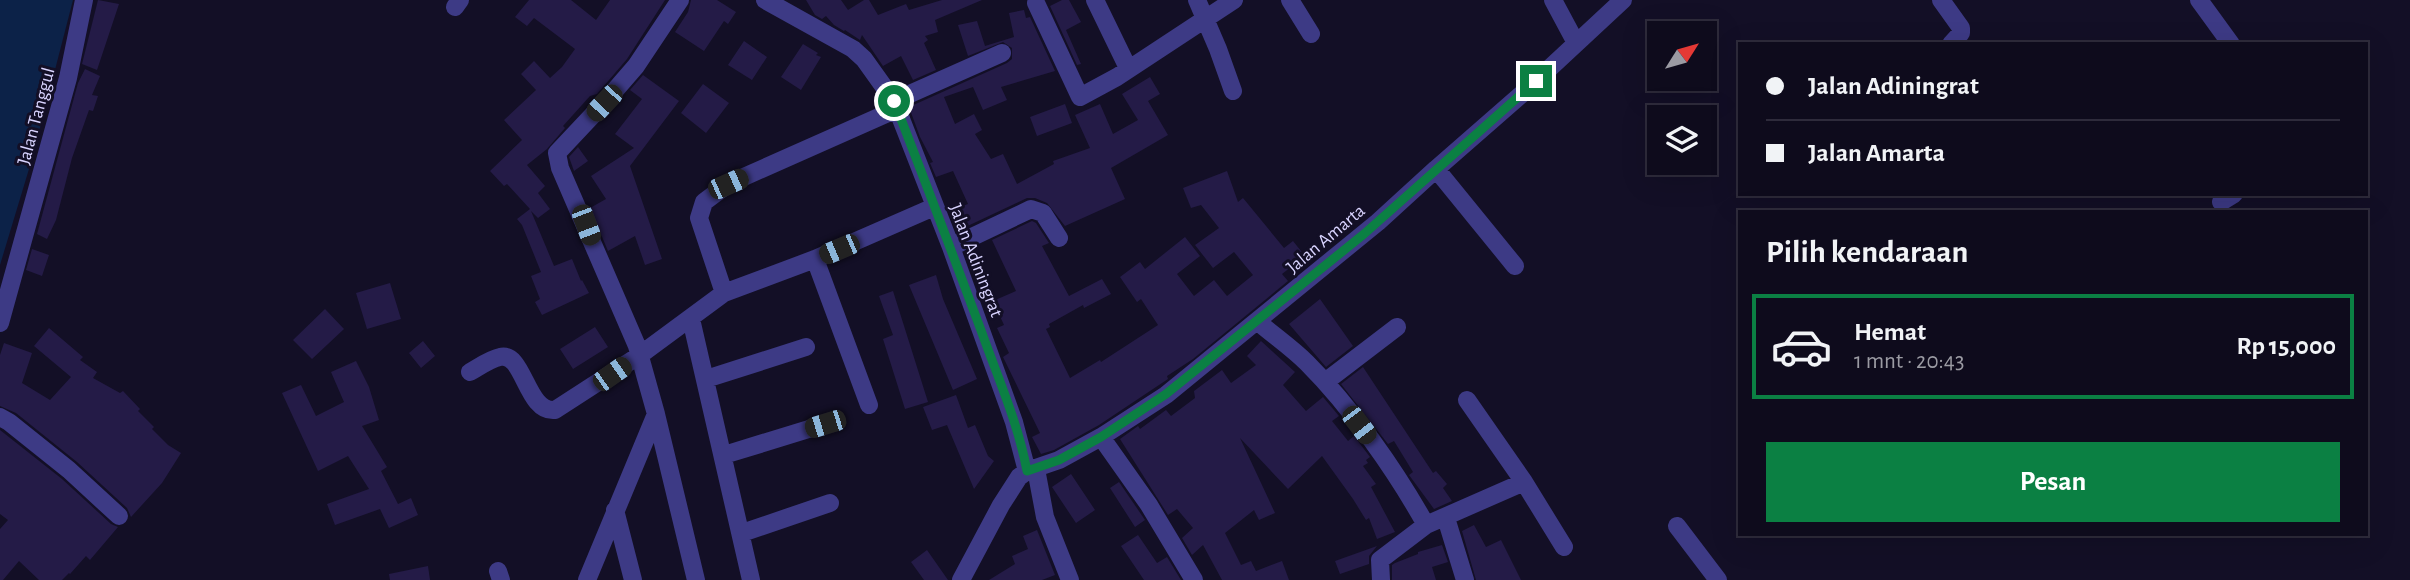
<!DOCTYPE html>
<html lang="id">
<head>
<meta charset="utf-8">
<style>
  body { margin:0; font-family:"Alegreya Sans",sans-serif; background:#171425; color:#f1f3f6; height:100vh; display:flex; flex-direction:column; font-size:26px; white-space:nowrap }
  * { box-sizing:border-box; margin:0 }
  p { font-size:23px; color:#9b9ba3 }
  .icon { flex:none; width:38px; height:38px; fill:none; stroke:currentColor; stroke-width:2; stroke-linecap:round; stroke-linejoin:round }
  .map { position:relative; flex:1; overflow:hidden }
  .details { position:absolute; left:1738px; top:210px; width:630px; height:326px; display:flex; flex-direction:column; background:#0e0b1c; border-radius:0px; box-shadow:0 7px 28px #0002,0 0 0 2px #2e2b3b }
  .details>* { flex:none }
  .banner { position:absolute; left:1738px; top:42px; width:630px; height:154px; border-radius:0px; box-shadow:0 7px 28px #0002,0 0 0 2px #2e2b3b; display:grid; align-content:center; height:154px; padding:0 28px; background:#0e0b1c }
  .needle { width:46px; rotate:53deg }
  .fabs { position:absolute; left:1647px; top:21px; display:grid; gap:14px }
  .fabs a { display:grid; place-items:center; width:70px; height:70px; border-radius:0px; background:#0e0b1c; box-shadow:0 7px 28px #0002,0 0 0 2px #2e2b3b; font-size:35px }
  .end { position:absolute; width:32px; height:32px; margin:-16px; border:9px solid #0b8043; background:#fff; box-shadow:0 0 0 4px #fff }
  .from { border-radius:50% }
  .car { position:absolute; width:21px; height:42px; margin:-21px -10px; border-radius:9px; box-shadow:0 0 5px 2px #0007; background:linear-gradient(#222 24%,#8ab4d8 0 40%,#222 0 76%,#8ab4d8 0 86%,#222 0) }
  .banner b { display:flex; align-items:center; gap:24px; height:66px; font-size:26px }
  .banner b+b { border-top:2px solid #2e2b3b }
  .banner i { width:18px; height:18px; background:#f1f3f6 }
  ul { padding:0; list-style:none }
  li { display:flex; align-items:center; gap:21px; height:105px; margin:0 14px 10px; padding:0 14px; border:4px solid transparent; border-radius:0px }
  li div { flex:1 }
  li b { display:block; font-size:26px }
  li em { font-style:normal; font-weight:700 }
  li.on { border-color:#0b8043 }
  li>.icon { width:63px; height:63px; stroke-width:1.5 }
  h2 { padding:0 28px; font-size:32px; line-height:84px }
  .action { display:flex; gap:14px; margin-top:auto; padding:14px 28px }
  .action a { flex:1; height:80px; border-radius:0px; background:#0b8043; color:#fff; font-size:28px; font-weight:700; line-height:80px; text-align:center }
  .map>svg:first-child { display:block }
  .water { fill:#0c2248 }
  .building { fill:#241b47 }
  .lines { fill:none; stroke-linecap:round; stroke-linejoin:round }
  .minor { stroke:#3d3a85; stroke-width:18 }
  .route { stroke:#0b8043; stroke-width:9 }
  .labels { text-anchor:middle; stroke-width:6; stroke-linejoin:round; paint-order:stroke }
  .street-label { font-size:19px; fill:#d9d4ff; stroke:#130f26 }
</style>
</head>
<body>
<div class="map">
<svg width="2410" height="580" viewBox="0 0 2410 580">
  <rect width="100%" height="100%" fill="#130f26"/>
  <path class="water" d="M0,0H73L32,159L0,265Z"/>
  <path class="building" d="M98,0L119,4L97,70L82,64Z
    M529,0H571L596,20L610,0H665L627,59L597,94L590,96L563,126L565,128L547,149L527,165L545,186L538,193L550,209L538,218L531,211L554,266L572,259L581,281L582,280L589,293L542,315L535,302L540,299L531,276L541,272L522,225L517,219L530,209L507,184L504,186L490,171L522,140L504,120L536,90L521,74L534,61L550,78L562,67L575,49L534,18L527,26L515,17Z
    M691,0H717L736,12L728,24L724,21L704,51L675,32L688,12Z
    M806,0H841L848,10L864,0H869L878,15L906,4L909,10L942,0H982L935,20L938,32L925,36L928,40L924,43L936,70L913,80L901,56L883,66L862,35L860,40L845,30L844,31L834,25L826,16L822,19L815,15Z
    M1062,0H1069L1081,22L1066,30L1081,64L1077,65L1050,6Z
    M1024,10L1026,18L1030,17L1055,71L1001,87L1007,100L983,110L973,87L944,97L955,124L974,114L982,130L975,134L991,159L1003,154L1017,184L1054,164L1053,161L1090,148L1075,115L1100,104L1113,134L1138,120L1122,94L1150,77L1160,94L1148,101L1168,135L1111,168L1125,199L1065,226L1047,203L1035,198H1027L957,231L949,211L968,204L953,171L936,177L930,163L933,162L920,137L909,107L1007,63L1012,59V48L1003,42L968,56L958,25L977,21L985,46L1014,37L1009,13Z
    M744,41L767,57L752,80L728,65Z
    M803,44L818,53L816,55L821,57L801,90L781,77Z
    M85,69L100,76L92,95L98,96L93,111L89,110L72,158L56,220L47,239L37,234L78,83Z
    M643,75L679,101L630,166L662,259L645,265L635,236L608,251L590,208L606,199L591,176L634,148L615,134L642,99L630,90Z
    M703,84L729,103L706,133L681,113Z
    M1065,104L1072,123L1037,136L1030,117Z
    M578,147L588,161L574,171L569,157Z
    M1227,171L1238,202L1243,198L1284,248L1293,241L1305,256L1282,274L1288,281L1193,359L1167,376L1168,379L1099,425L1054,450L1041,454L1032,437L1040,433L1003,357L1009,353L997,328L1004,325L993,301L1016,291L992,240L1032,221L1036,223L1049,243L1042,246L1069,296L1102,279L1111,294L1084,308L1083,305L1049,324L1050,327L1046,329L1070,378L1100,360L1101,362L1158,325L1141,299L1137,302L1120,277L1140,262L1145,269L1185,237L1200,256L1177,274L1194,296L1214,280L1227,296L1253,275L1234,252L1213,268L1195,245L1219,228L1201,205L1191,208L1183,188Z
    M32,249L49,255L42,276L26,270Z
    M936,275L943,299L977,379L953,390L909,285Z
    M390,283L401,319L367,329L356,293Z
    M893,291L928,402L905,409L883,339L893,335L879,296Z
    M1320,299L1353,346L1326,367L1289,324Z
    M325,309L344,329L312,359L293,340Z
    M595,327L608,347L573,369L560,349Z
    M49,328L83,357L80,360L97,372L93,378L120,393L123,391L140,409L138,411L154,427L152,429L168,445L181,453L162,483L131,517L127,508L77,462L16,413L0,406V355L4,343L32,353L22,383L50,400L71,377L34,346Z
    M423,341L435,356L421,368L409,353Z
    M1261,341L1295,372L1283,385L1306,411L1323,397L1339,416L1332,421L1348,441L1354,436L1370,457L1366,460L1368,463L1363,466L1376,484L1371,487L1395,532L1377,539L1369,518L1366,520L1353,499L1322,456L1288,489L1240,438L1275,513L1259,520L1254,510L1225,533L1241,565L1251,561L1256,571L1282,561L1289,580H1222L1203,545L1192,555L1182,538L1193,528L1177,509L1168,515L1120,439L1138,426L1140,429L1166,410L1171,416L1195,398L1194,391L1222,370L1231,383L1256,365L1247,356Z
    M356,361L369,387L379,420L362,426L387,467L381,471L398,504L411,498L418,515L389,528L380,509L335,525L327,504L369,489L348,456L318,471L282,393L301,385L316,416L344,402L331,372Z
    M1363,367L1433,473L1436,471L1447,484L1443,488L1452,501L1434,509L1409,475L1413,472L1394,441L1388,444L1341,384Z
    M956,395L968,428L975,425L988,456L994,461L974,489L947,425L932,430L923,407Z
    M0,430L62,479L111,524L118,527L90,560L86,556L70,574L69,573L62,580H39L19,561L3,580H0V529L8,520L0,514Z
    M1071,474L1095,510L1076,523L1052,487Z
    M1119,482L1145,520L1135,527L1110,488Z
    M1474,525L1486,547L1501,540L1521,580H1476L1462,531Z
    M1037,530L1055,575L1042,580H989L1015,564L1012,556L1028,549L1023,536Z
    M1138,535L1157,563L1167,557L1181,580H1144L1121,546Z
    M1442,545L1448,562L1432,567L1436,580H1392V565L1395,563L1418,554V552Z
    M1377,546L1369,556V564L1340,574L1335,561Z
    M927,550L948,580H924L911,562Z
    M428,566L430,580H390L389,574Z"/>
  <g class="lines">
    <path class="minor" d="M765,0L853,49L864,59L894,101L951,247L1014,422L1027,471
      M1095,0L1128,68
      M1197,0L1218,49L1233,91
      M1290,0L1311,34
      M1553,0L1576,43
      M1941,0L1961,28V33L1951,44
      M2199,0L2231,44
      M1036,3L1080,97L1117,77L1234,0
      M455,7L460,0
      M894,101L1002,53
      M1436,169L1515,266
      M2221,202L2234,194
      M951,247L1031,209L1043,213L1059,238
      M815,259L869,405
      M724,293L699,218L704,202L728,184L897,109
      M691,319L751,580
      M1257,321C1273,335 1292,348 1307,363C1351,407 1396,471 1426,525L1380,560L1381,580
      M0,323L68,78L84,0
      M470,372C479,367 490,359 500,357C524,351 526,413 555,410L640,355L724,293L815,259L934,207
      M706,379L806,347
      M1325,382L1397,327
      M1467,400L1524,482L1564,547
      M656,414L696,580
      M0,417L9,422L69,470L119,516
      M1101,437L1149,505L1194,580
      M724,455L825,424
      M1036,469L1045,517L1070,580
      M615,510L633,580
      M1446,518L1465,580
      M1426,525L1524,482
      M1677,526L1718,580
      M742,533L830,503
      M498,571L501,580
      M587,580L656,414L637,346L560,168L557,153L604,103L636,66L680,0
      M961,580L1001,505L1019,477L1027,471L1059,460L1101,437L1166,395L1378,222L1436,169L1523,93L1623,0"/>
  </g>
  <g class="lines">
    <path class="route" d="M894,101C924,178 953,255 982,333C998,378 1018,423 1027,471L1059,460L1101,437L1166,394L1364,234L1536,81"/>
  </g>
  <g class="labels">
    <g class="street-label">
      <text transform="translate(35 116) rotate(-75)" y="7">Jalan Tanggul</text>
      <text transform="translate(1325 238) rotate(-40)" y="7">Jalan Amarta</text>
      <text transform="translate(977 260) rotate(69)" y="7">Jalan Adiningrat</text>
    </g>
  </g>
</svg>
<div class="fabs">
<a><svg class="needle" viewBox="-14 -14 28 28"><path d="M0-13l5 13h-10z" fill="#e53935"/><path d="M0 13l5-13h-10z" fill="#9b9ba3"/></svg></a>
<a><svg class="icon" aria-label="layers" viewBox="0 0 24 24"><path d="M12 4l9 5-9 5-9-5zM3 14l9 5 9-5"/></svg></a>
</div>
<i class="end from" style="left:894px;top:101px"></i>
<i class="end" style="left:1536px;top:81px"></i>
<i class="car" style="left:604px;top:103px;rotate:223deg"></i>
<i class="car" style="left:728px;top:184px;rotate:66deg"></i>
<i class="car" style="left:586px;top:225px;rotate:159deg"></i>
<i class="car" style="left:839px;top:249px;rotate:247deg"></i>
<i class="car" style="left:612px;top:374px;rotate:55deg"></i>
<i class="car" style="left:825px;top:424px;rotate:253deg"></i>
<i class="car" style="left:1359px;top:425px;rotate:143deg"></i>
<div class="banner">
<b><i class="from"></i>Jalan Adiningrat</b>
<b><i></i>Jalan Amarta</b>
</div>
<section class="details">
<h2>Pilih kendaraan</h2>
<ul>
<li class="on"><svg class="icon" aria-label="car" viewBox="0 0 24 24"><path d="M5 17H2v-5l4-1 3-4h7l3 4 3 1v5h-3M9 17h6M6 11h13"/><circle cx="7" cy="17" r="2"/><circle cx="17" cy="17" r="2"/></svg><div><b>Hemat</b><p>1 mnt · 20:43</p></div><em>Rp 15,000</em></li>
</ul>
<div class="action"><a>Pesan</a></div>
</section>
</div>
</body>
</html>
